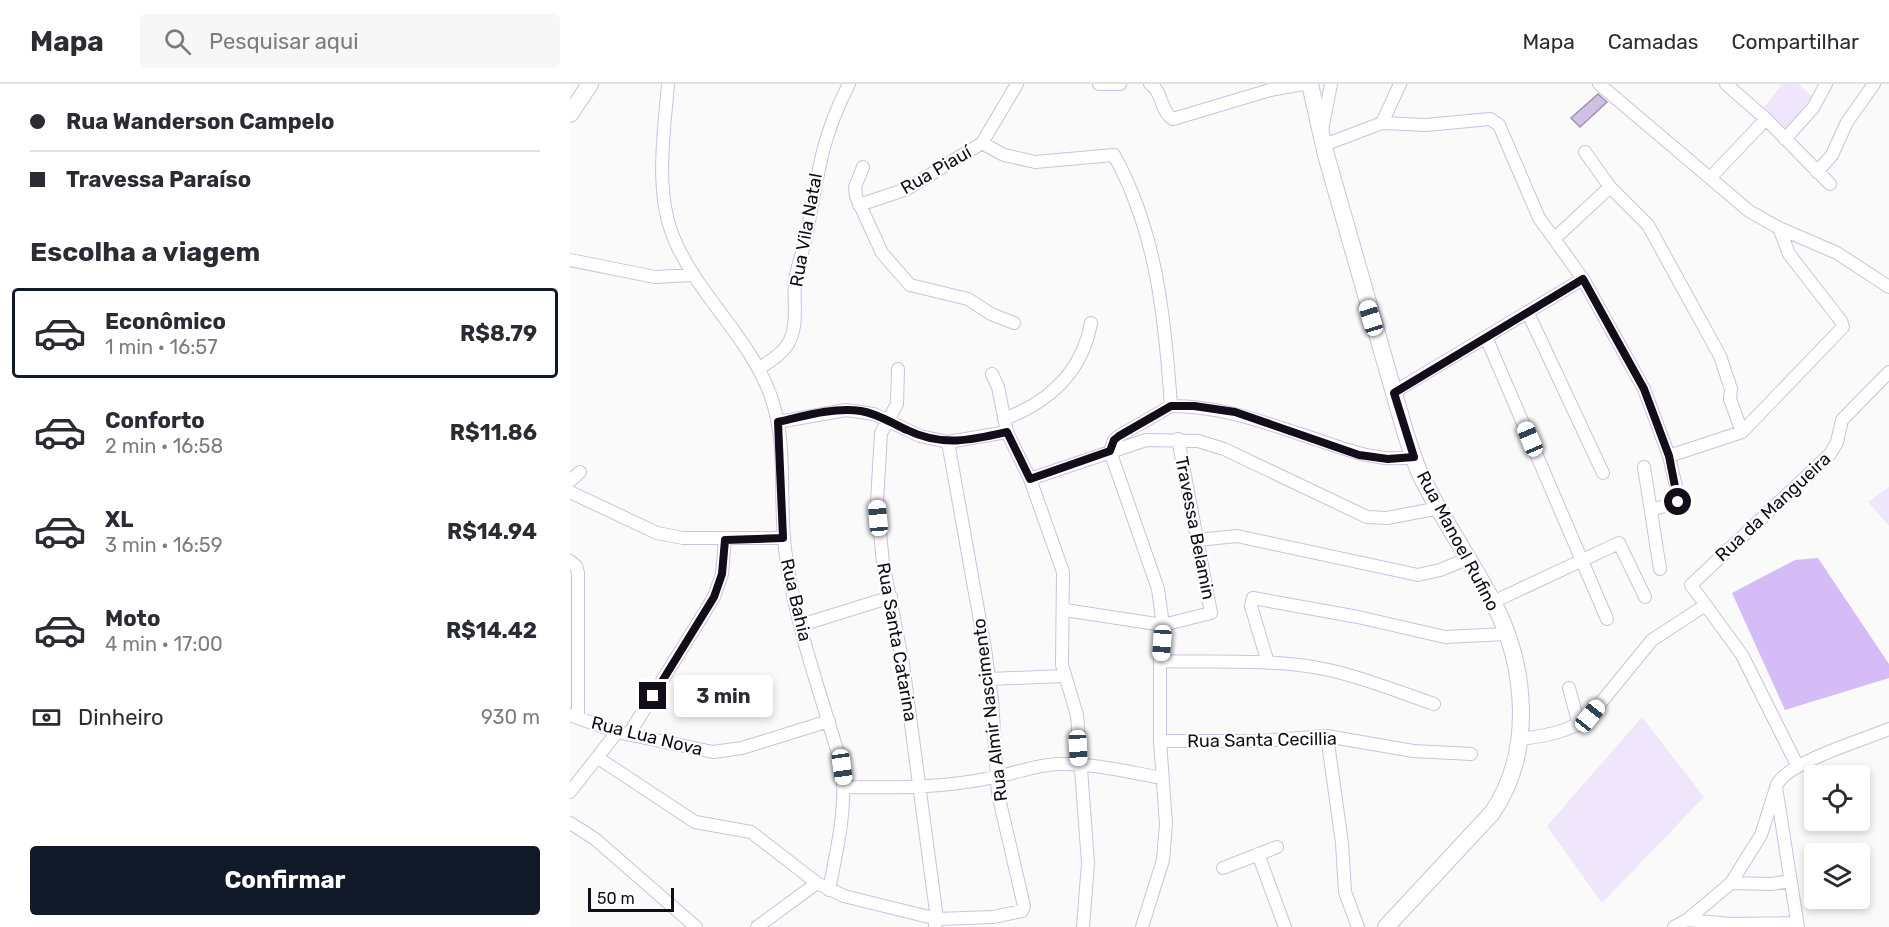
<!DOCTYPE html>
<html lang="pt">
<head>
<meta charset="utf-8">
<style>
  body { margin:0; font-family:Rubik,sans-serif; background:#f7f7f7; color:#2b2b33; height:100vh; display:flex; flex-direction:column; font-size:22px; white-space:nowrap }
  * { box-sizing:border-box; margin:0 }
  p { font-size:20px; color:#7c7c81 }
  .icon { flex:none; width:33px; height:33px; fill:none; stroke:currentColor; stroke-width:2; stroke-linecap:round; stroke-linejoin:round }
  .map { position:relative; flex:1; overflow:hidden }
  .side { display:flex; flex-direction:column; background:#fff; width:570px }
  .side>* { flex:none }
  .top-card { display:grid; align-content:center; height:132px; padding:0 30px; background:#fff }
  .buttons { position:absolute; left:1234px; top:681px; display:grid; gap:12px }
  .buttons a { display:grid; place-items:center; width:66px; height:66px; border-radius:6px; background:#fff; box-shadow:0 3px 9px #0003; font-size:30px }
  .scale { position:absolute; left:18px; bottom:15px; width:86px; box-sizing:border-box; padding-left:6px; border:3px solid #120d18; border-top:0; font-size:16px; line-height:21px; white-space:nowrap; color:#120d18; -webkit-text-stroke:4px #fff; paint-order:stroke }
  .end { position:absolute; width:27px; height:27px; margin:-14px; border:8px solid #120d18; background:#fff; box-shadow:0 0 0 3px #fff }
  .from { border-radius:50% }
  .bubble { position:absolute; height:42px; border-radius:6px; background:#fff; box-shadow:0 3px 9px #0003; font-size:20px; font-weight:700; line-height:42px; text-align:center }
  .car { position:absolute; width:18px; height:36px; margin:-18px -9px; border-radius:8px; box-shadow:0 0 4px 2px #0007; background:linear-gradient(#fff 24%,#345 0 40%,#fff 0 76%,#345 0 86%,#fff 0) }
  .top-card b { display:flex; align-items:center; gap:21px; height:57px; font-size:22px }
  .top-card b+b { border-top:2px solid #e1e1e2 }
  .top-card i { width:15px; height:15px; background:#2b2b33 }
  ul { padding:0; list-style:none }
  li { display:flex; align-items:center; gap:18px; height:90px; margin:0 12px 9px; padding:0 18px; border:3px solid transparent; border-radius:6px }
  li div { flex:1 }
  li b { display:block; font-size:22px }
  li em { font-style:normal; font-weight:700 }
  li.current { border-color:#111827 }
  li>.icon { width:54px; height:54px; stroke-width:1.5 }
  h2 { padding:0 30px; font-size:27px; line-height:72px }
  .pay { display:flex; align-items:center; gap:15px; height:66px; padding:0 30px; font-size:22px }
  .pay p { margin-inline-start:auto }
  .cta { display:flex; gap:12px; margin-top:auto; padding:12px 30px }
  .cta a { flex:1; height:69px; border-radius:6px; background:#111827; color:#fff; font-size:24px; font-weight:700; line-height:69px; text-align:center }
  header { display:flex; align-items:center; gap:36px; box-sizing:border-box; height:84px; padding:0 30px; background:#fff; border-bottom:2px solid #e1e1e2 }
  header strong { font-size:28px }
  nav { display:flex; gap:33px; margin-inline-start:auto; font-size:21px }
  .search { width:420px; height:54px; background:#f7f7f7; display:flex; align-items:center; gap:15px; box-sizing:border-box; padding:0 21px; border-radius:6px; color:#7c7c81; font-size:22px }
  main { display:flex; flex:1; min-height:0 }
  .map>svg:first-child { display:block }
  .green { fill:#efe6fc }
  .forest { fill:#d5bcf6 }
  .building { fill:#cfc1e3; stroke:#9f92b1; stroke-width:1.5 }
  .lines { fill:none; stroke-linecap:round; stroke-linejoin:round }
  .street-casing { stroke:#cec0e2; stroke-width:14 }
  .secondary-casing { stroke:#cec0e2; stroke-width:18 }
  .street { stroke:#fff; stroke-width:12 }
  .secondary { stroke:#fff; stroke-width:16 }
  .route { stroke:#120d18; stroke-width:8 }
  .labels { text-anchor:middle; stroke-width:4.5; stroke-linejoin:round; paint-order:stroke }
  .street-label { font-size:18px; fill:#120d18; stroke:#fff }
</style>
</head>
<body>
<header>
<strong>Mapa</strong>
<div class="search"><svg class="icon" aria-label="search" viewBox="0 0 24 24"><circle cx="10" cy="10" r="6"/><path d="M15 15l6 6"/></svg>Pesquisar aqui</div>
<nav><a>Mapa</a><a>Camadas</a><a>Compartilhar</a></nav>
</header>
<main>
<section class="side">
<div class="top-card">
<b><i class="from"></i>Rua Wanderson Campelo</b>
<b><i></i>Travessa Paraíso</b>
</div>
<h2>Escolha a viagem</h2>
<ul>
<li class="current"><svg class="icon" aria-label="car" viewBox="0 0 24 24"><path d="M5 17H2v-5l4-1 3-4h7l3 4 3 1v5h-3M9 17h6M6 11h13"/><circle cx="7" cy="17" r="2"/><circle cx="17" cy="17" r="2"/></svg><div><b>Econômico</b><p>1 min · 16:57</p></div><em>R$8.79</em></li>
<li><svg class="icon" aria-label="car" viewBox="0 0 24 24"><path d="M5 17H2v-5l4-1 3-4h7l3 4 3 1v5h-3M9 17h6M6 11h13"/><circle cx="7" cy="17" r="2"/><circle cx="17" cy="17" r="2"/></svg><div><b>Conforto</b><p>2 min · 16:58</p></div><em>R$11.86</em></li>
<li><svg class="icon" aria-label="car" viewBox="0 0 24 24"><path d="M5 17H2v-5l4-1 3-4h7l3 4 3 1v5h-3M9 17h6M6 11h13"/><circle cx="7" cy="17" r="2"/><circle cx="17" cy="17" r="2"/></svg><div><b>XL</b><p>3 min · 16:59</p></div><em>R$14.94</em></li>
<li><svg class="icon" aria-label="car" viewBox="0 0 24 24"><path d="M5 17H2v-5l4-1 3-4h7l3 4 3 1v5h-3M9 17h6M6 11h13"/><circle cx="7" cy="17" r="2"/><circle cx="17" cy="17" r="2"/></svg><div><b>Moto</b><p>4 min · 17:00</p></div><em>R$14.42</em></li>
</ul>
<div class="pay"><svg class="icon" aria-label="cash" viewBox="0 0 24 24"><path d="M3 7h18v10H3z"/><circle cx="12" cy="12" r="2"/></svg>Dinheiro<p>930 m</p></div>
<div class="cta"><a>Confirmar</a></div>
</section>
<div class="map">
<svg width="1319" height="843" viewBox="0 0 1319 843">
  <rect width="100%" height="100%" fill="#fafafa"/>
  <path class="green" d="M1212,0H1228L1242,12L1218,46L1192,26Z
    M1319,403V442L1298,418Z
    M1072,633L1134,713L1032,819L977,742Z"/>
  <path class="forest" d="M1248,474L1319,580V594L1215,626L1162,509L1225,476Z"/>
  <path class="building" d="M1028,10L1037,18L1010,43L1001,34Z"/>
  <g class="lines">
    <defs>
      <path id="street" d="M98,0C94,50 84,109 105,157C131,216 184,257 203,319C218,368 208,422 216,472C226,544 252,613 272,683C277,724 267,765 259,806
        M529,0H550
        M580,0C593,7 590,28 603,35L700,6L733,0
        M1029,0L1179,127L1209,144L1267,169L1319,203
        M1156,0L1196,35L1260,100
        M812,39L830,0
        M752,46L761,0
        M1215,55L1243,24L1256,0
        M412,59L434,71L465,78L544,71C587,149 595,235 601,322L549,352L544,356L540,367L588,505L593,541L590,577C646,579 704,574 759,586C795,594 829,608 864,620
        M754,61L812,39L856,41L920,35L929,41L969,134L1013,195L1074,305L1099,372L1109,416L1106,420L1082,425
        M1015,68L1040,103L1078,141L1150,272L1161,305L1160,315L1172,348
        M293,83L285,103L286,112L312,169L340,201L398,215L421,230L444,239
        M1247,88L1262,71L1277,38L1304,0
        M1140,94L1196,35
        M289,121L337,105L412,59L447,0
        M984,155L1040,103
        M0,176L85,193L123,191
        M958,229L1033,389
        M916,253L1037,535
        M190,284C200,277 211,271 218,260C229,241 223,218 225,197C227,182 233,168 236,153C248,93 250,56 279,0
        M328,285L327,320L311,349L307,418L313,479L333,580L367,835L365,841
        M422,290L428,303L437,348L460,395L493,488L492,581L507,631L518,779L513,843
        M824,308L1013,195
        M601,322C649,322 691,337 736,352C773,364 804,379 844,373
        M434,335C479,318 512,289 521,239
        M208,338L276,326L304,330L350,352L378,358L437,348
        M1099,372L1172,348L1273,243L1271,237L1219,170L1209,144
        M1074,383L1090,485
        M460,395L576,356L628,357L654,365L797,433L817,434L870,424
        M0,397L10,388
        M0,408L87,449L113,454H213
        M627,456L667,452L848,491L870,486L897,475
        M0,477L6,482L8,489V633
        M923,518L1049,459L1075,513
        M495,526L593,541L641,529L608,355
        M231,541L321,513
        M698,579L681,522L683,514L788,533L875,553L936,550
        M420,595L494,592
        M999,604L1009,641
        M0,631L47,648L143,668L172,664L259,637
        M59,650L144,513L152,490L155,456
        M757,652L772,759L775,808L788,843
        M950,655C975,652 1000,648 1020,632L1082,556L1134,522
        M590,657H691L757,652L843,667L901,670
        M28,674L125,738L181,748L247,799L274,812L367,835L423,833L452,827L454,822L428,710L422,616L415,565L378,358
        M1227,681L1172,571L1121,501L1260,370L1267,358L1272,336L1319,288
        M274,703C326,704 375,704 425,693C447,689 465,681 488,680C523,679 558,688 592,694
        M0,708L47,648
        M0,739L25,755L126,843
        M688,770L715,843
        M653,784L707,763
        M1161,799L1191,751L1205,707
        M1117,836L1161,840L1227,839
        M187,843L247,799
        M572,843L593,776L596,740L590,657V577
        M1104,843L1117,836L1161,799L1201,800L1221,797
        M1228,843L1206,703C1213,679 1294,656 1319,645"/>
      <path id="secondary" d="M740,0L756,71L836,351C841,365 845,380 852,394C873,436 900,475 922,516C957,581 964,668 922,729L816,843
        M0,30L20,0"/>
    </defs>
    <use href="#street" class="street-casing"/>
    <use href="#secondary" class="secondary-casing"/>
    <use href="#street" class="street"/>
    <use href="#secondary" class="secondary"/>
  </g>
  <g class="lines">
    <path class="route" d="M83,612L144,513L152,490L155,456L213,454L208,338C234,332 263,323 291,327C309,330 321,339 337,346C372,363 402,356 437,348L460,395L540,367L544,356L549,352L601,322H624L665,328L789,371L818,375L844,373L824,309L1013,195L1074,305L1099,372L1108,418"/>
  </g>
  <g class="labels">
    <g class="street-label">
      <text transform="translate(366 86) rotate(-30)" y="6">Rua Piauí</text>
      <text transform="translate(236 146) rotate(-80)" y="6">Rua Vila Natal</text>
      <text transform="translate(1203 423) rotate(-43)" y="6">Rua da Mangueira</text>
      <text transform="translate(625 444) rotate(79)" y="6">Travessa Belamin</text>
      <text transform="translate(888 457) rotate(62)" y="6">Rua Manoel Rufino</text>
      <text transform="translate(226 516) rotate(77)" y="6">Rua Bahia</text>
      <text transform="translate(327 558) rotate(80)" y="6">Rua Santa Catarina</text>
      <text transform="translate(420 626) rotate(-97)" y="6">Rua Almir Nascimento</text>
      <text transform="translate(77 652) rotate(14)" y="6">Rua Lua Nova</text>
      <text transform="translate(692 656) rotate(-1)" y="6">Rua Santa Cecillia</text>
    </g>
  </g>
</svg>
<div class="buttons">
<a><svg class="icon" aria-label="locate" viewBox="0 0 24 24"><circle cx="12" cy="12" r="6"/><path d="M12 2v4M12 18v4M2 12h4M18 12h4"/></svg></a>
<a><svg class="icon" aria-label="layers" viewBox="0 0 24 24"><path d="M12 4l9 5-9 5-9-5zM3 14l9 5 9-5"/></svg></a>
</div>
<div class="scale">50 m</div>
<i class="end from" style="left:1108px;top:418px"></i>
<i class="end" style="left:83px;top:612px"></i>
<div class="bubble" style="left:104px;top:591px;width:99px">3 min</div>
<i class="car" style="left:801px;top:234px;rotate:343deg"></i>
<i class="car" style="left:960px;top:355px;rotate:337deg"></i>
<i class="car" style="left:308px;top:434px;rotate:355deg"></i>
<i class="car" style="left:592px;top:559px;rotate:184deg"></i>
<i class="car" style="left:1020px;top:632px;rotate:39deg"></i>
<i class="car" style="left:508px;top:664px;rotate:177deg"></i>
<i class="car" style="left:272px;top:683px;rotate:172deg"></i>
</div>
</main>
</body>
</html>
